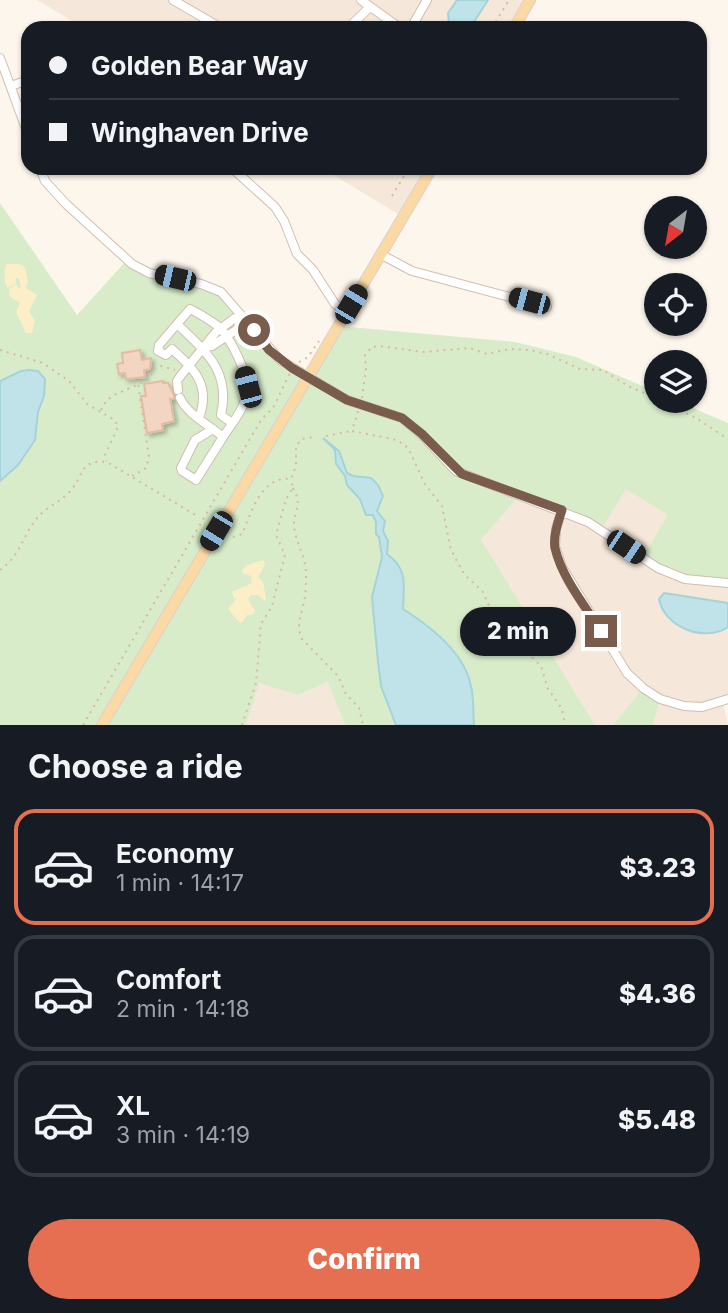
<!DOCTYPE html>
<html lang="en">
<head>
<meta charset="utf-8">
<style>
  body { margin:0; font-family:Inter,sans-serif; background:#242831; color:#f1f3f6; height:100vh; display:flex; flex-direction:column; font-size:26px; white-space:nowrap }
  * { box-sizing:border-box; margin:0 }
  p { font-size:23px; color:#9ea1a6 }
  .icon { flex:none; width:38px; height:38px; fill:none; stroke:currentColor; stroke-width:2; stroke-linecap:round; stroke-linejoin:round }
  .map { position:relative; height:725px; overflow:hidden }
  .sheet { display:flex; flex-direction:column; background:#171b24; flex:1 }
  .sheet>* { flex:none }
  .hud { position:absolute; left:21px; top:21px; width:686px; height:154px; border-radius:21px; box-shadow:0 2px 5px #0004; display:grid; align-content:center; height:154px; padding:0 28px; background:#171b24 }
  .needle { width:46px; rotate:211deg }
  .tools { position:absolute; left:644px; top:196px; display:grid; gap:14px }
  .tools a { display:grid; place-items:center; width:63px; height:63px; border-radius:50%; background:#171b24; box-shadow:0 2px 5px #0004; font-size:35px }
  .end { position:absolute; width:32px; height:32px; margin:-16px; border:9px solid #7a5c4d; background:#fff; box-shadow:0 0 0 4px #fff }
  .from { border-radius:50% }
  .bubble { position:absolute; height:49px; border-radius:24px; background:#171b24; box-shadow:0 2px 5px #0004; font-size:23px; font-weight:800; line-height:49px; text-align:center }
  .car { position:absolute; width:21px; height:42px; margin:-21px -10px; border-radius:9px; box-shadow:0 0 5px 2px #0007; background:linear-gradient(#222 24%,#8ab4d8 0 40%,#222 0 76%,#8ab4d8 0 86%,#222 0) }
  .hud b { display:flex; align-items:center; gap:24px; height:66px; font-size:26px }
  .hud b+b { border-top:2px solid #363941 }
  .hud i { width:18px; height:18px; background:#f1f3f6 }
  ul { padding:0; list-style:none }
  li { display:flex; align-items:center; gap:21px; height:116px; margin:0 14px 10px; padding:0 14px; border:4px solid #363941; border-radius:21px }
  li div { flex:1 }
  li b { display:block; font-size:26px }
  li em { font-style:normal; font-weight:800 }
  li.active { border-color:#e76f51 }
  li>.icon { width:63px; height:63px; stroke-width:1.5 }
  h2 { padding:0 28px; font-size:32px; line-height:84px }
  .cta { display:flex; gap:14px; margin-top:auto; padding:14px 28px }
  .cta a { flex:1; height:80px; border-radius:42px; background:#e76f51; color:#fff; font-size:28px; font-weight:800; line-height:80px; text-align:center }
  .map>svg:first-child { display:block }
  .residential { fill:#f5e8da }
  .green { fill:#d8ecc9 }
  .sand { fill:#fcefc7 }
  .water { fill:#bfe3e8; stroke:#a5d3da; stroke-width:2 }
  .building { fill:#f3d5c3; stroke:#e6bba3; stroke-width:2; filter:url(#shadow) }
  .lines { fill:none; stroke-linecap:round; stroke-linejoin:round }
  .minor-casing { stroke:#d1beb0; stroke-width:10 }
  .major-casing { stroke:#dad1cd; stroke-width:12 }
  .path { stroke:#d9b8a5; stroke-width:2; stroke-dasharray:2 5; stroke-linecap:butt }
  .minor { stroke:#fff; stroke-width:8 }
  .major { stroke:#fbd9a5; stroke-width:10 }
  .route { stroke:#7a5c4d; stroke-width:9 }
</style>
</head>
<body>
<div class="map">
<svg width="728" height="725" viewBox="0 0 728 725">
  <defs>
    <filter id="shadow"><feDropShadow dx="3" dy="3" stdDeviation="2" flood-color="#0004"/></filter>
  </defs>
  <rect width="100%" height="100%" fill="#fdf6ec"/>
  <path class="residential" d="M37,0H524L507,28H84Z
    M322,168H425L398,214Z
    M625,488L669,515L642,557L728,583V699L723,701L728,725H653L660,699L643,689L613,725H595L480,541L520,495Z
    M259,682L298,695L329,682L345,725H246Z"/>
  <path class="green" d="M0,203L77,315L127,260L133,264L213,287L263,343L307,377L338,326L515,342L576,357L656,392V401H676L728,423V583L685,579L642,558L668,515L626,489L601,530L520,495L481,540L595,725H345L328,682L298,695L259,683L246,725H0Z
    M643,688L660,699L653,725H613Z"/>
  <path class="sand" d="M7,264H19L25,267L28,282L26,288L37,295L29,311L35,321L32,333H26L16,312L20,303L10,297L9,289L16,284L18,288L21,287L19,278H16V283L8,288C4,283 3,269 7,264Z
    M264,560L265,565L258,577L263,582L266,599L265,601L258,595H251L248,599L255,611L252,615H247L242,623L239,622L228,609L237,598L234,599L232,592L252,583L251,576L243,573L242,570L247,565Z"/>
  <path class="water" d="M457,0H488L470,28H452L449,24L448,13Z
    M29,370L38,371L45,379L44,396L38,412L35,440L18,465L0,481V381L21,371Z
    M323,438L339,451L347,473L353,476L371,478L378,485L383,496L377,511L385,521L383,531L388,541L387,554C408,569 404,585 403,609C430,626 465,653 471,686C474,699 473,712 474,725H396L381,686L378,662L372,597L382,557L379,537L376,534V522L373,515H366L360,499L347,485L345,476L336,464L335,450Z
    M664,593L728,603V627C704,643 664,627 659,599Z"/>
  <path class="building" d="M140,350L142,360L151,358L150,369L144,370L145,377L126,379L125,373L119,374L117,364L123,363L122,353Z
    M163,381V383H168L174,395V399H170L174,421L162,424L163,430L147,433L141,396H146L144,384Z"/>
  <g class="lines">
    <defs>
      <path id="minor" d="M173,0L221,28
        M361,0L400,28
        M348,28L370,7
        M411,28L427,0
        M0,58L28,134
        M11,86L28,80
        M40,168L45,181L66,204L132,264L149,273L201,284L221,292L280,360L347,400L402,418L421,434L456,471L588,522L658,568L685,579L728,583
        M232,168L275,207L284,221L297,254L313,270L335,304L346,312
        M380,254L412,271L547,307
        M177,324C206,352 231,371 221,415L232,423
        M206,347L212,346L239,328L240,321
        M178,390L177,381L182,374L216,332L235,318L240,321L245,317
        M180,398C187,414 209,425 223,437L196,480L182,471L181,468L195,440L213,429
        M199,418C211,385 195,370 172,349L166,355L158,351L159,345L190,309C200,314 210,320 219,327C230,337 247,372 247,387C248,405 232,423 223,437
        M562,510L556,529L555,546L562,567L627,673L643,688L660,699L684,706L702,707L728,699"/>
      <path id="major" d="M514,28L530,0
        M102,725L432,168"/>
    </defs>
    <use href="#minor" class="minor-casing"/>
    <use href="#major" class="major-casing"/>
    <path class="path" d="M492,28L509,0
      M392,196L409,168
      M0,350L43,363L69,381L87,404L115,420L118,427L105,455L107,461
      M299,362L308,357L319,341
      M362,398L366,369L365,355L372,347L379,346L423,352L469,348L487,354L510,349L530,350L547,354L580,369L603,370L628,386L656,398
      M661,401L696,418L728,439
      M101,410L106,401L114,395L148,380L155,368L161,366L175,370
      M358,411L352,431L393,439L404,444L409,450L425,484L442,506L451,550L464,574L483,592L488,604L505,622L519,645L541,666L548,689L562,709L565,725
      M326,436L351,431
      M132,476L146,468L149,457L138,383
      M293,488C303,505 294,509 294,525C295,542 306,556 306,574C306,581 306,589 305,596C303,612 295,623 302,639L338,676L346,694L359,708L363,725
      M233,537L242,534C251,514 261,475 291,479L296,466V446L302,439L313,437
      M0,570C22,554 22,535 38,517C47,506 63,501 72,489C84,474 81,459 107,462L197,516
      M83,725L261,420L273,408L290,373
      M242,725L256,683L261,624L272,606L285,555L276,535L286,499L293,488L291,479"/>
    <use href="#minor" class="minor"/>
    <use href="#major" class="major"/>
  </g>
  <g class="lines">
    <path class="route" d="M254,330L269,350L292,368L347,400L402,418L422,434L462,474L562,510C558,522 553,536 555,548C562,578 585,606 601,631"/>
  </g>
</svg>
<div class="tools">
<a><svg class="needle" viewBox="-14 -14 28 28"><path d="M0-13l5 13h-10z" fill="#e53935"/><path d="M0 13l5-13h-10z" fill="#9ea1a6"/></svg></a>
<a><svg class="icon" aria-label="locate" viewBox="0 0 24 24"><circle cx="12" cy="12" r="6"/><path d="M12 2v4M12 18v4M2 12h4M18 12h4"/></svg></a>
<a><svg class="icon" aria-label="layers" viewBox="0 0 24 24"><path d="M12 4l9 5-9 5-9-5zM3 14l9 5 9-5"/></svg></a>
</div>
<i class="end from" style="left:254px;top:330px"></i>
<i class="end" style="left:601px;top:631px"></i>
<div class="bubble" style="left:460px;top:607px;width:116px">2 min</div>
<i class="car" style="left:175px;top:278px;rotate:283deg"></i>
<i class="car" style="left:529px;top:301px;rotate:285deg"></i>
<i class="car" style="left:351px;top:304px;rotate:31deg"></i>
<i class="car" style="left:248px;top:387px;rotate:345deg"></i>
<i class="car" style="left:216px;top:531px;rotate:211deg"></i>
<i class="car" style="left:626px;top:547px;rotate:124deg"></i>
<div class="hud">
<b><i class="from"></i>Golden Bear Way</b>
<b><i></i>Winghaven Drive</b>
</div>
</div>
<section class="sheet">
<h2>Choose a ride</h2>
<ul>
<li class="active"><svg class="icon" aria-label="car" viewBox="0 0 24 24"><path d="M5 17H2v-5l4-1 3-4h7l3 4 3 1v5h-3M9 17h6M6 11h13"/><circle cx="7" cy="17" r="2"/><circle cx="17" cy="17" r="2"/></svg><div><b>Economy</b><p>1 min · 14:17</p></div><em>$3.23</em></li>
<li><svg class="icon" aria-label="car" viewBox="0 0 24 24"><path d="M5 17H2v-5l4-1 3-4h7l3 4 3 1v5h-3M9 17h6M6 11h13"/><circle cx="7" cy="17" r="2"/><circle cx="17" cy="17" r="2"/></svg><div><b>Comfort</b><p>2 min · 14:18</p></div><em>$4.36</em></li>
<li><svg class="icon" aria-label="car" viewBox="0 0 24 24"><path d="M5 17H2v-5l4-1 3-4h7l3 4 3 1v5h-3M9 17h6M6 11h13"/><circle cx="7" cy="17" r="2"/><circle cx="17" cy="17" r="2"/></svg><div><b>XL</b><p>3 min · 14:19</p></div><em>$5.48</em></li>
</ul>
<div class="cta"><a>Confirm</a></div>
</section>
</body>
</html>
